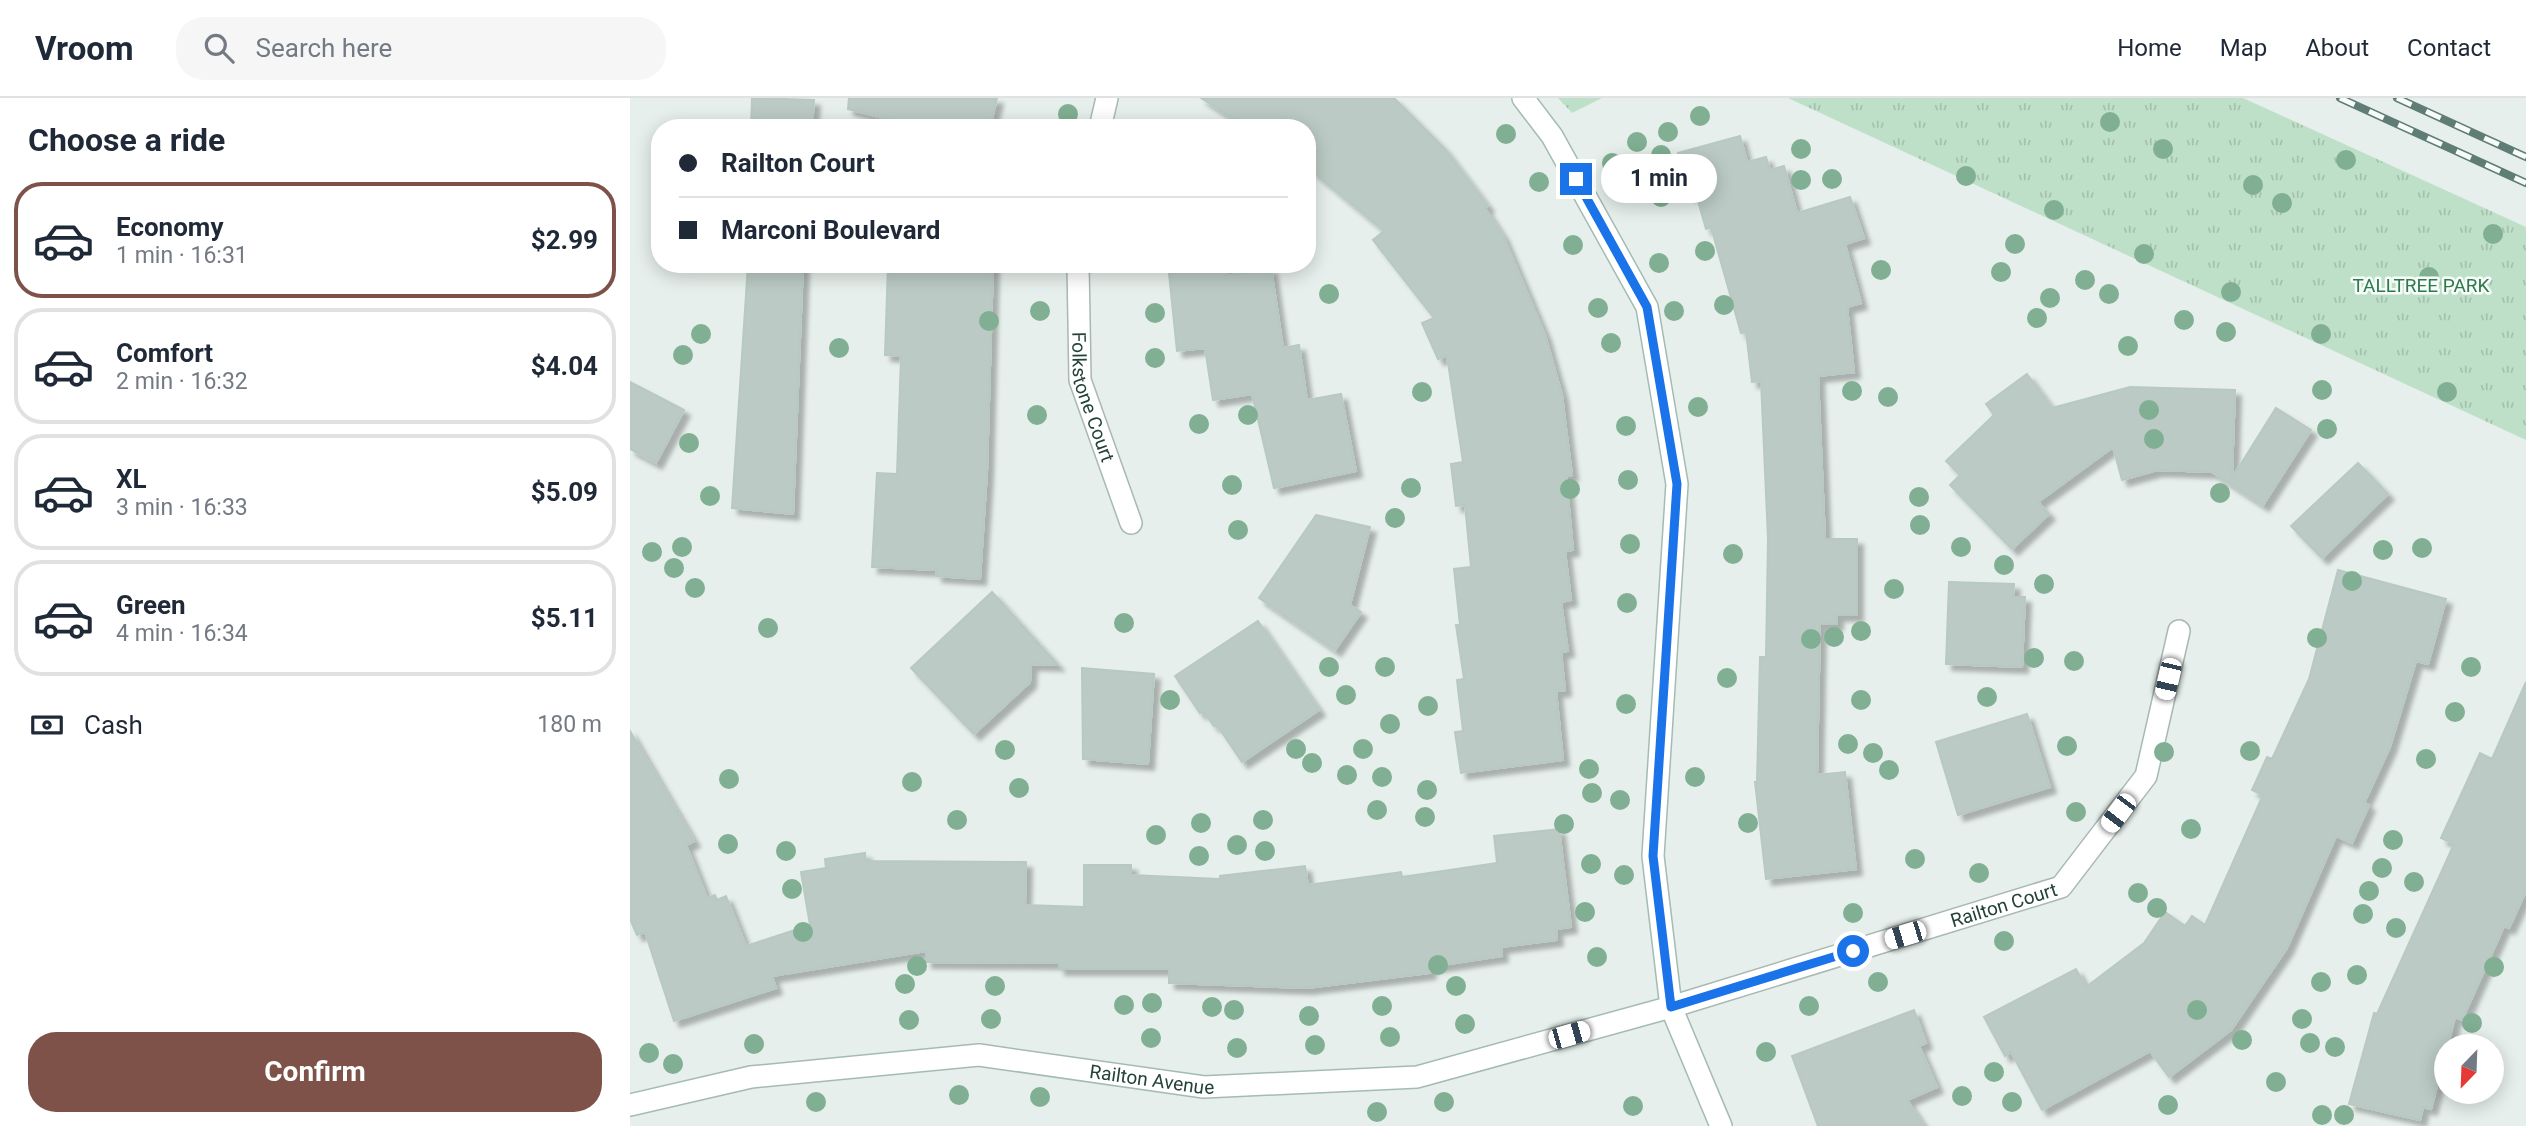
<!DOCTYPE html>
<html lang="en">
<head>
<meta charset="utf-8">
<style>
  body { margin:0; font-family:Roboto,sans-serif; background:#f6f6f7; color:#1f2937; height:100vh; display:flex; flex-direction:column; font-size:26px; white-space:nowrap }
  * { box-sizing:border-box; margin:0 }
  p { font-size:23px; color:#747a83 }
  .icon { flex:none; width:38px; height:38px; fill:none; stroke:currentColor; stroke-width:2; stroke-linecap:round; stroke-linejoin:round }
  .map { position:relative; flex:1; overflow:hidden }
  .sheet { display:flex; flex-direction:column; background:#fff; width:630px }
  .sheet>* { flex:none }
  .guide { position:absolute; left:21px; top:21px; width:665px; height:154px; border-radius:28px; box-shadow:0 4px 18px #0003; display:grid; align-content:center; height:154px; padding:0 28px; background:#fff }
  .needle { width:46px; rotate:203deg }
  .tools { position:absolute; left:1804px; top:936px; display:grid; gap:14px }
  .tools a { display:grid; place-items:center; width:70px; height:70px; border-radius:50%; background:#fff; box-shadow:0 4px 18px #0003; font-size:35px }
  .end { position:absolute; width:32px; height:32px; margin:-16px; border:9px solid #1a73e8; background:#fff; box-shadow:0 0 0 4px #fff }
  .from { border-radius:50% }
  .bubble { position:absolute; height:49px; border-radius:24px; background:#fff; box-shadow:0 4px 18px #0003; font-size:23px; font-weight:700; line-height:49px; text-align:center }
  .car { position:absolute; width:21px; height:42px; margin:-21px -10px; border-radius:9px; box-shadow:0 0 5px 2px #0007; background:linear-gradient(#fff 24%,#345 0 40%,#fff 0 76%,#345 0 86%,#fff 0) }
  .guide b { display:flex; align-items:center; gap:24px; height:66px; font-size:26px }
  .guide b+b { border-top:2px solid #e0e1e3 }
  .guide i { width:18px; height:18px; background:#1f2937 }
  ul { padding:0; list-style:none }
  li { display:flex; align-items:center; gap:21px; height:116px; margin:0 14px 10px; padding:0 14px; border:4px solid #e0e1e3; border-radius:28px }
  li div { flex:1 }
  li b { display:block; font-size:26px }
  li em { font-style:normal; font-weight:700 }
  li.selected { border-color:#7f5249 }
  li>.icon { width:63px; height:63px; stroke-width:1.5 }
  h2 { padding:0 28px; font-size:32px; line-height:84px }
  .pay { display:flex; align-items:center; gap:18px; height:77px; padding:0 28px; font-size:26px }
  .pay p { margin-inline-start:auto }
  .button { display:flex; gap:14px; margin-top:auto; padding:14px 28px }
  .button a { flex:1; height:80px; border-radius:28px; background:#7f5249; color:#fff; font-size:28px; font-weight:700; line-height:80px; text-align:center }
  header { display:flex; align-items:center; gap:42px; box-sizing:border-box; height:98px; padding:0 35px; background:#fff; border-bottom:2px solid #e0e1e3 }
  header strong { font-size:33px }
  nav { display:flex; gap:38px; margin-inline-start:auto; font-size:24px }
  .search { width:490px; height:63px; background:#f6f6f7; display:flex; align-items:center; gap:18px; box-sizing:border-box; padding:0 24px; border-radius:28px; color:#747a83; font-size:26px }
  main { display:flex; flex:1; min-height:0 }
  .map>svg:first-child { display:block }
  .park { fill:url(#park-tufts) }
  .building { fill:#bbcac4; stroke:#b8c9c2; stroke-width:2; filter:url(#shadow) }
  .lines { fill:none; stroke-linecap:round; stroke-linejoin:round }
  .street-casing { stroke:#a8b8b2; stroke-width:24 }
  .secondary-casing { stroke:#a4bbb3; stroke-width:24 }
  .street { stroke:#fff; stroke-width:21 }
  .secondary { stroke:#fff; stroke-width:21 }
  .rail-casing { stroke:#5f7d75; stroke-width:8 }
  .rail { stroke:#f7fbf9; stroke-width:5; stroke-dasharray:16; stroke-linecap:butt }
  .tree { fill:#80af93 }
  .route { stroke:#1a73e8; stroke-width:9 }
  .labels { text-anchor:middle; stroke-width:5; stroke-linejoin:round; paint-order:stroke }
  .park-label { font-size:19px; fill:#2d7a4b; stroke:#f7fbf9 }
  .street-label { font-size:19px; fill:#24423a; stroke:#f7fbf9 }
</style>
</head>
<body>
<header>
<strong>Vroom</strong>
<div class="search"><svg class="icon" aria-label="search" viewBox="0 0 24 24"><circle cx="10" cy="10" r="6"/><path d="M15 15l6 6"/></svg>Search here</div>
<nav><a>Home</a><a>Map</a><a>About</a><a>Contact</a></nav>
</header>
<main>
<section class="sheet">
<h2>Choose a ride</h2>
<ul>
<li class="selected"><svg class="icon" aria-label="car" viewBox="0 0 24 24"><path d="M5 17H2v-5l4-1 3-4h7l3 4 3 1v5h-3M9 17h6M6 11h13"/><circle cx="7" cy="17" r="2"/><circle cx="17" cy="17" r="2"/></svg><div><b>Economy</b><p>1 min · 16:31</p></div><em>$2.99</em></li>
<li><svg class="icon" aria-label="car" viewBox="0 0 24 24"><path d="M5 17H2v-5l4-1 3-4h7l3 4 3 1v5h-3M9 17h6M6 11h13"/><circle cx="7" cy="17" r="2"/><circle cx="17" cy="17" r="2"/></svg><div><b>Comfort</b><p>2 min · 16:32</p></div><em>$4.04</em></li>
<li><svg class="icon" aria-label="car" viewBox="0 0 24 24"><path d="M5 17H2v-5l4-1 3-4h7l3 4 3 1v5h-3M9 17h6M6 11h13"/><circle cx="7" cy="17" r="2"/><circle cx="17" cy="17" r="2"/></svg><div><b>XL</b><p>3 min · 16:33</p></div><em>$5.09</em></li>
<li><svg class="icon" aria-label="car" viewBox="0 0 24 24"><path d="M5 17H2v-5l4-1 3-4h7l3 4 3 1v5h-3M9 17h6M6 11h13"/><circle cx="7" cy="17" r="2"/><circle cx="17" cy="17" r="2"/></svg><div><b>Green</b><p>4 min · 16:34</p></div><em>$5.11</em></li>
</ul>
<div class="pay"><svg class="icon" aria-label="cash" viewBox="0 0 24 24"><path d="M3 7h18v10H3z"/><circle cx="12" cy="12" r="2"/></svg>Cash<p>180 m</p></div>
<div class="button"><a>Confirm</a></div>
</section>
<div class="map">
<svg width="1896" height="1028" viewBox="0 0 1896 1028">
  <defs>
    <pattern id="park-tufts" width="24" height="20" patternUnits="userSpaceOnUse" patternTransform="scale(1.75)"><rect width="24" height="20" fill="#bfe0c8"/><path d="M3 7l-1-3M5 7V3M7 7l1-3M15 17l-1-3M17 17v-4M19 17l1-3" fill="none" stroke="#a4c1ad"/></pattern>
    <filter id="shadow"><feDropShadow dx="6" dy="6" stdDeviation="2" flood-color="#0004"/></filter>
  </defs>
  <rect width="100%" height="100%" fill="#e6efeb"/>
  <path class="park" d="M928,0H972L942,15Z
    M1158,0H1613L1896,129V342Z"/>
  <path class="building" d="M122,0L184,2L182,30H121Z
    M219,0H367L360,30H292L218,11Z
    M571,0H764L814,50L858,108L855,110L873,138L915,237L932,297L937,338L942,377L936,378L943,452L935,453L941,502L931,504L938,553L931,554L935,592L926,593L933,662L831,675L825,634L833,633L827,582L834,581L826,527H830L824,471L841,469L835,407L826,408L821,366L833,364L817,258L808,261L792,225L804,220L743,142L754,133L677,69V30H617Z
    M1110,38L1117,64L1136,59L1140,72L1154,68L1167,115L1220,99L1234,140L1215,146L1231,205L1217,209L1224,274L1188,278L1195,441H1227V517H1207V526H1190L1187,677L1215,674L1226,771L1136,781L1125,684H1127L1130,559H1136L1138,441L1131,283L1122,284L1116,234L1111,235L1081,129L1076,131L1066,96L1059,97L1048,55Z
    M118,166H173L163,416L102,410Z
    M258,166H363L357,374L350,481L306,478L307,472L242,469L247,375L267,376L271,258L255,257Z
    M538,166H603L596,178L641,170L653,250L669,247L677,302L711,296L726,373L644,390L622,296L583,302L575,250L547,253Z
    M1397,276L1422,310L1500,289L1605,292L1602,380L1646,310L1681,332L1633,407L1582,374L1527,372L1492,382L1483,349L1408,404L1419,416L1382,451L1320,387L1330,377L1316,363L1364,317L1356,306Z
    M0,284L54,312L26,365L0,351Z
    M1728,365L1758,396L1692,460L1661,428Z
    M686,417L740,429L720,507L731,514L705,552L629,500Z
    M1708,472L1816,501L1798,566L1786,563L1760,649L1734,705L1739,707L1722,745L1706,738L1657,850L1601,932L1539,979L1520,953L1412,1012L1381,954L1375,958L1354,919L1446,871L1456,889L1514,845L1535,814L1555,828L1562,818L1575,827L1633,697L1622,692L1637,659L1642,661L1679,581Z
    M1319,484L1384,486L1383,499H1395L1392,569L1316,566Z
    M362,494L428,567L401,566L400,584L344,636L281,570Z
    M628,523L689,612L612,664L587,627L584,628L573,613L570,615L545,578Z
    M452,570L524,576L518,666L453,661Z
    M1896,584V793L1879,830L1874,828L1832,922L1825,919L1801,1011L1793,1009L1790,1022L1719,1006L1744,915L1747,916L1824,746L1811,740L1850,655L1862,661Z
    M1397,616L1420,689L1328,717L1306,644Z
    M0,633L64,743L56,747L77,800L85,797L87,802L96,798L116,848L180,827L171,774L196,770L195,761L235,755L236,763L396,764L395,807L454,809V767H501V777L590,781V778L675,768L678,787L771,774L772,779L867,765L864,738L929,731L941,829L926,831L927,842L871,849L872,858L799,869L800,875L677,890L539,885V871H429V865L296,864V853L142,878L146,890L44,923L15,834L7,837L0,821Z
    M1284,912L1296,945L1289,948L1307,989L1277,1002L1294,1028H1188L1162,958Z"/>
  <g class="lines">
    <defs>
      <g id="street">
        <path d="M470,30L477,0"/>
        <path id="s1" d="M448,166L450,282L501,425"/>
        <path id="s2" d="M1041,909L1431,789L1516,678L1549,533"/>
      </g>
      <g id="secondary">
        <path d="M893,0L922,38L1017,209L1047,386L1023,758L1041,909L1091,1028"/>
        <path id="s3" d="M0,1007L121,979L349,957L574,989L787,979L1041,909"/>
      </g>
    </defs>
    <use href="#street" class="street-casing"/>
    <use href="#secondary" class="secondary-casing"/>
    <use href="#street" class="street"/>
    <use href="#secondary" class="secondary"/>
    <defs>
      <path id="rail" d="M1710,0L1896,85
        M1767,0L1896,59"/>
    </defs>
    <use href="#rail" class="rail-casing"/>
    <use href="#rail" class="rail"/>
  </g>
  <g class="tree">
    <circle cx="438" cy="16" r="10"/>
    <circle cx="1070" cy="18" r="10"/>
    <circle cx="1480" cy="24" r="10"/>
    <circle cx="1038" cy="34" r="10"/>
    <circle cx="876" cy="36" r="10"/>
    <circle cx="1007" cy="44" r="10"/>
    <circle cx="1171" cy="51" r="10"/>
    <circle cx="1533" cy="51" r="10"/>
    <circle cx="1031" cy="57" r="10"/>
    <circle cx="1716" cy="62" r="10"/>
    <circle cx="982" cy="65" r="10"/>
    <circle cx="1007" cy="66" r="10"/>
    <circle cx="1336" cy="78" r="10"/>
    <circle cx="1202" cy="81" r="10"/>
    <circle cx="1171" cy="82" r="10"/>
    <circle cx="909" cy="84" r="10"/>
    <circle cx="1623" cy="87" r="10"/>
    <circle cx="1031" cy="99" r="10"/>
    <circle cx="1652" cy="105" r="10"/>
    <circle cx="1424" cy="112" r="10"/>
    <circle cx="1863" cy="136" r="10"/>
    <circle cx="1385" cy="146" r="10"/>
    <circle cx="943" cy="147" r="10"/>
    <circle cx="1075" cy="153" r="10"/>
    <circle cx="1514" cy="156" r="10"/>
    <circle cx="1029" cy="165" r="10"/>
    <circle cx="1251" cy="172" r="10"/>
    <circle cx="1371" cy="174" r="10"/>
    <circle cx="1799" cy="179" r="10"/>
    <circle cx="1455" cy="182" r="10"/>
    <circle cx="1601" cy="194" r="10"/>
    <circle cx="699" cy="196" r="10"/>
    <circle cx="1479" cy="196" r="10"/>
    <circle cx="1420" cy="200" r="10"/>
    <circle cx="1094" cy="207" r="10"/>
    <circle cx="968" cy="210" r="10"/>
    <circle cx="410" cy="213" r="10"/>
    <circle cx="1044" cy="213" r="10"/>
    <circle cx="525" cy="215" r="10"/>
    <circle cx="1407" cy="220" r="10"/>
    <circle cx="1554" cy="222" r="10"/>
    <circle cx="359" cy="223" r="10"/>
    <circle cx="1596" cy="234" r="10"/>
    <circle cx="71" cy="236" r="10"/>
    <circle cx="1691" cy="236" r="10"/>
    <circle cx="981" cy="245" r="10"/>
    <circle cx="1498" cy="248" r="10"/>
    <circle cx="209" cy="250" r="10"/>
    <circle cx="53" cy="257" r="10"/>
    <circle cx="525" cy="260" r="10"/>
    <circle cx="1692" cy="292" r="10"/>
    <circle cx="1222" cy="293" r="10"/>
    <circle cx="792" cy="294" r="10"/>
    <circle cx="1817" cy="294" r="10"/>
    <circle cx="1258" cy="299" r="10"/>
    <circle cx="1068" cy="309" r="10"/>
    <circle cx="1519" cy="312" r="10"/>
    <circle cx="407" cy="317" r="10"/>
    <circle cx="618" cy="317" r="10"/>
    <circle cx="569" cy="326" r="10"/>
    <circle cx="996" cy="328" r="10"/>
    <circle cx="1697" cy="331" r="10"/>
    <circle cx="1524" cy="341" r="10"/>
    <circle cx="59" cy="345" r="10"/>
    <circle cx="998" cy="382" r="10"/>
    <circle cx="602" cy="387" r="10"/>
    <circle cx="781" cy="390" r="10"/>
    <circle cx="940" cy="391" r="10"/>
    <circle cx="1590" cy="395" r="10"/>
    <circle cx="80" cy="398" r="10"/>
    <circle cx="1289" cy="399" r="10"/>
    <circle cx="765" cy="420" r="10"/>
    <circle cx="1290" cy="427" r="10"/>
    <circle cx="608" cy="432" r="10"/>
    <circle cx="1000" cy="446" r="10"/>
    <circle cx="52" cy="449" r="10"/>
    <circle cx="1331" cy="449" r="10"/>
    <circle cx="1792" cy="450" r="10"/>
    <circle cx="1753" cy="452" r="10"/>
    <circle cx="22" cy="454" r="10"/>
    <circle cx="1103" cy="456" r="10"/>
    <circle cx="1374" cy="467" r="10"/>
    <circle cx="44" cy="470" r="10"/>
    <circle cx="1722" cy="483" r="10"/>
    <circle cx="1414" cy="486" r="10"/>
    <circle cx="65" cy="490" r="10"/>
    <circle cx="1264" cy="491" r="10"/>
    <circle cx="997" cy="505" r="10"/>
    <circle cx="494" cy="525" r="10"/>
    <circle cx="138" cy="530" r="10"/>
    <circle cx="1231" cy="533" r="10"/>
    <circle cx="1204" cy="539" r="10"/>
    <circle cx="1687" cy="540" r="10"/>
    <circle cx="1181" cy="541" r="10"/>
    <circle cx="1404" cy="560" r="10"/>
    <circle cx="1444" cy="563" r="10"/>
    <circle cx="699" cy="569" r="10"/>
    <circle cx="755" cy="569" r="10"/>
    <circle cx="1841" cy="569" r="10"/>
    <circle cx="1097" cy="580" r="10"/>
    <circle cx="716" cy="597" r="10"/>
    <circle cx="1357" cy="599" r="10"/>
    <circle cx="540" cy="602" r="10"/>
    <circle cx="1231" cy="602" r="10"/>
    <circle cx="996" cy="606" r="10"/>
    <circle cx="798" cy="608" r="10"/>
    <circle cx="1825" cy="614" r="10"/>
    <circle cx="760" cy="626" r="10"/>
    <circle cx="1218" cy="646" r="10"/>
    <circle cx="1437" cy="648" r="10"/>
    <circle cx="666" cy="651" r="10"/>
    <circle cx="733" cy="651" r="10"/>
    <circle cx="375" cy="652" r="10"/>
    <circle cx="1620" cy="653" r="10"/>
    <circle cx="1534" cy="654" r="10"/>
    <circle cx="1243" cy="655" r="10"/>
    <circle cx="1796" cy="661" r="10"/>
    <circle cx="682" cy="665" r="10"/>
    <circle cx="959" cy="671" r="10"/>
    <circle cx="1259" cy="672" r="10"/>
    <circle cx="717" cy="677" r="10"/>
    <circle cx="752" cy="679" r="10"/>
    <circle cx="1065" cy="679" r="10"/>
    <circle cx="99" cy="681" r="10"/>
    <circle cx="282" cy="684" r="10"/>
    <circle cx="389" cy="690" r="10"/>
    <circle cx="797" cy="692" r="10"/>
    <circle cx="962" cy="695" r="10"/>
    <circle cx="990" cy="702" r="10"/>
    <circle cx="747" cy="712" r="10"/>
    <circle cx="1446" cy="714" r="10"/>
    <circle cx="795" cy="719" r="10"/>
    <circle cx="327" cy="722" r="10"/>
    <circle cx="633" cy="722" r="10"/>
    <circle cx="571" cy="725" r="10"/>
    <circle cx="1118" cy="725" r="10"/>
    <circle cx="934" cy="726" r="10"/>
    <circle cx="1561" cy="731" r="10"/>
    <circle cx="526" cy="737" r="10"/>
    <circle cx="1763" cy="742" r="10"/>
    <circle cx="98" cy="746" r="10"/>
    <circle cx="607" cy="747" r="10"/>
    <circle cx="156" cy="753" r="10"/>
    <circle cx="635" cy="753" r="10"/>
    <circle cx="569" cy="758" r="10"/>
    <circle cx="1285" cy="761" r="10"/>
    <circle cx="961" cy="766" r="10"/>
    <circle cx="1752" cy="770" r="10"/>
    <circle cx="1349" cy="775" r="10"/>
    <circle cx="994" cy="777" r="10"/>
    <circle cx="1784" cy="784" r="10"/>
    <circle cx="162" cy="791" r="10"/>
    <circle cx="1739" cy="793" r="10"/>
    <circle cx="1508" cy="795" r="10"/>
    <circle cx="1527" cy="810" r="10"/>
    <circle cx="955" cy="814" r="10"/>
    <circle cx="1223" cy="815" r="10"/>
    <circle cx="1733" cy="816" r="10"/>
    <circle cx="1766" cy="830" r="10"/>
    <circle cx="173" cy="834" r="10"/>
    <circle cx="1374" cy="843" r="10"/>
    <circle cx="967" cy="859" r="10"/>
    <circle cx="808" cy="867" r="10"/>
    <circle cx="287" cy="868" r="10"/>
    <circle cx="1864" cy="869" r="10"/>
    <circle cx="1727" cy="877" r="10"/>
    <circle cx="1248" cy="884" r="10"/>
    <circle cx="1691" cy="884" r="10"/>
    <circle cx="275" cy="886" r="10"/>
    <circle cx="365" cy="888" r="10"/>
    <circle cx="826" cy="888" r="10"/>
    <circle cx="522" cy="905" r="10"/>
    <circle cx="494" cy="907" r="10"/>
    <circle cx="752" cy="908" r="10"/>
    <circle cx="1179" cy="908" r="10"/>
    <circle cx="582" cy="909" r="10"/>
    <circle cx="604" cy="912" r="10"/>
    <circle cx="1567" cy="912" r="10"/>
    <circle cx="679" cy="918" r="10"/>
    <circle cx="361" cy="921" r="10"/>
    <circle cx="1672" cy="921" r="10"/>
    <circle cx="279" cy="922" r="10"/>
    <circle cx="1842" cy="925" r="10"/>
    <circle cx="835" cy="926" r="10"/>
    <circle cx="760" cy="939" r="10"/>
    <circle cx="521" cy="940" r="10"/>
    <circle cx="1612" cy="942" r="10"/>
    <circle cx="1680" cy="945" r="10"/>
    <circle cx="124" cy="946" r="10"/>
    <circle cx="685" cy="947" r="10"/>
    <circle cx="1705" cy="949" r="10"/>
    <circle cx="607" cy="950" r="10"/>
    <circle cx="1136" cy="954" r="10"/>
    <circle cx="19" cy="955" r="10"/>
    <circle cx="43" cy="966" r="10"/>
    <circle cx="1364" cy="974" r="10"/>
    <circle cx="1646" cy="984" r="10"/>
    <circle cx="329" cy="997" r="10"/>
    <circle cx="1332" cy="998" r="10"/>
    <circle cx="410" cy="999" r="10"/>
    <circle cx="186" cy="1004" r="10"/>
    <circle cx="814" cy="1004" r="10"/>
    <circle cx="1382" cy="1004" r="10"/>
    <circle cx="1538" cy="1007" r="10"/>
    <circle cx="1003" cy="1008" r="10"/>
    <circle cx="747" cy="1014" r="10"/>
    <circle cx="1692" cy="1017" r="10"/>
    <circle cx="1714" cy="1017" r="10"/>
  </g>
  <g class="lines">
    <path class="route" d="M946,81L1017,209L1047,386L1023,758L1041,909L1223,853"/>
  </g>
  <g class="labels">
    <g class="park-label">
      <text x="1791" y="194">TALLTREE PARK</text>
    </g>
    <g class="street-label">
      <text dy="7" stroke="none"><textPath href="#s1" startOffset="135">Folkstone Court</textPath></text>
      <text dy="7" stroke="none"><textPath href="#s2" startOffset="348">Railton Court</textPath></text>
      <text dy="7" stroke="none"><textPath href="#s3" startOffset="528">Railton Avenue</textPath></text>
    </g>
  </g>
</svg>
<div class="tools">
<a><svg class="needle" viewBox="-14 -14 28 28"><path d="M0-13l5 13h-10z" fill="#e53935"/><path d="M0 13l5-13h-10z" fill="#747a83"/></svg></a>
</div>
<i class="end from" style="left:1223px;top:853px"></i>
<i class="end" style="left:946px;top:81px"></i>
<div class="bubble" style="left:971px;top:56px;width:116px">1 min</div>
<i class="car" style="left:1538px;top:581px;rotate:193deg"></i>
<i class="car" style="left:1488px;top:715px;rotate:217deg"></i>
<i class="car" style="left:1275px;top:837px;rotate:253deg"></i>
<i class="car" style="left:939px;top:937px;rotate:74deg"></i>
<div class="guide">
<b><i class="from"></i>Railton Court</b>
<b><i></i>Marconi Boulevard</b>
</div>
</div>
</main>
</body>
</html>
